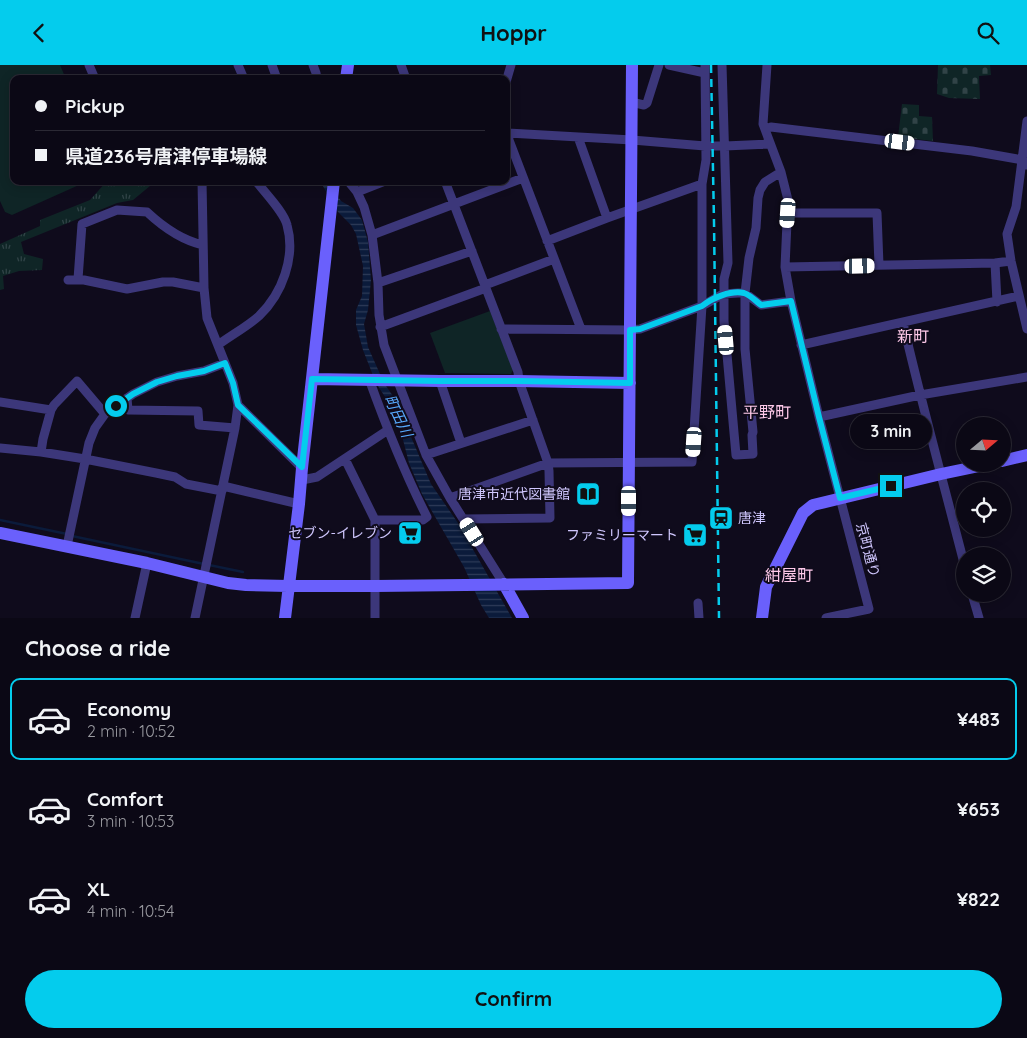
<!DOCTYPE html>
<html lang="en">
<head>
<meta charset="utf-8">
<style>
  body { margin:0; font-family:Quicksand,"Noto Sans JP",sans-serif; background:#14111e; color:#f1f3f6; height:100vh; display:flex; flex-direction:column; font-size:19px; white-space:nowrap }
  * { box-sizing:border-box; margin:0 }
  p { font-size:16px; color:#9a9aa0 }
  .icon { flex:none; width:28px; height:28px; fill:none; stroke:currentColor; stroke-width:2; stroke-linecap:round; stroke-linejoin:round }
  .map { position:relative; height:553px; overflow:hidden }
  .details { display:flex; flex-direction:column; background:#0b0815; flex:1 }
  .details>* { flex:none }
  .banner { position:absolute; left:10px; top:10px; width:500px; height:110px; border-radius:10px; box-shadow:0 2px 12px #0003,0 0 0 1px #2b2934; display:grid; align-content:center; height:110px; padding:0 25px; background:#0b0815 }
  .needle { width:32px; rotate:71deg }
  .controls { position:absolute; left:956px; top:352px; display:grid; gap:10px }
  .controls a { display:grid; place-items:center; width:55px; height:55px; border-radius:50%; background:#0b0815; box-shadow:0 2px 12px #0003,0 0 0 1px #2b2934; font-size:25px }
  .end { position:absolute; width:22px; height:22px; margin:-11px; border:6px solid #04cced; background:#111; box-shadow:0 0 0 2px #111 }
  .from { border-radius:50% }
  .bubble { position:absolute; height:35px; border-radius:18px; background:#0b0815; box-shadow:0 2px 12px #0003,0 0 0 1px #2b2934; font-size:16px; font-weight:700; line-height:35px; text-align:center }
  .car { position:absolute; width:15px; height:30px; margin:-15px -8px; border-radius:6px; box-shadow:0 0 4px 1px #0007; background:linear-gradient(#fff 24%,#345 0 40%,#fff 0 76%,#345 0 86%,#fff 0) }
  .banner b { display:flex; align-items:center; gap:18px; height:48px; font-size:19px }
  .banner b+b { border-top:1px solid #2b2934 }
  .banner i { width:12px; height:12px; background:#f1f3f6 }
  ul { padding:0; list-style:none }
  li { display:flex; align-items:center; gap:15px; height:82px; margin:0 10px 8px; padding:0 15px; border:2px solid transparent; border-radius:10px }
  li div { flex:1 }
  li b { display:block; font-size:19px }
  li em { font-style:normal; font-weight:700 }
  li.selected { border-color:#04cced }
  li>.icon { width:45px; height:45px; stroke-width:1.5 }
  h2 { padding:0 25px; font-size:22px; line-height:60px }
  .button { display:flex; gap:10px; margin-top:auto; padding:10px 25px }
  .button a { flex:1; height:58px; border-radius:30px; background:#04cced; color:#111; font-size:20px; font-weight:700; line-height:58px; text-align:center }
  header { display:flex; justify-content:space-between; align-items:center; height:65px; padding:0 25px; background:#04cced; color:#111; font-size:22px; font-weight:700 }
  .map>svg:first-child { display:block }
  .grass { fill:url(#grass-tufts) }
  .cemetery { fill:url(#cemetery-stones) }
  .park { fill:#0f2526 }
  .water { fill:url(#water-rules) }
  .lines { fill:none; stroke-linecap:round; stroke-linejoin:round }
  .stream { stroke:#0b1b3b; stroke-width:2.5 }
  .street { stroke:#3c377a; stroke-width:9 }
  .secondary { stroke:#6a60fc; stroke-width:12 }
  .rail { stroke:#04cced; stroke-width:2.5; stroke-dasharray:8 6; stroke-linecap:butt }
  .route { stroke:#04cced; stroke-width:6 }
  .labels { text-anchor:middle; stroke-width:4; stroke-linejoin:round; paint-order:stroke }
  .poi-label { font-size:14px; fill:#d0c7fe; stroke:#0f0b1c; text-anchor:end }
  .street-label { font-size:14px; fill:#d0c7fe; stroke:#0f0b1c }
  .water-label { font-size:15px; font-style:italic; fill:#57a9fc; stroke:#0f0b1c }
  .quarter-label { font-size:16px; fill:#fec9e9; stroke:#0f0b1c }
</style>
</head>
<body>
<header><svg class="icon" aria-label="back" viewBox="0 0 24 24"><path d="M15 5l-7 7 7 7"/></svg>Hoppr<svg class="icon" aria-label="search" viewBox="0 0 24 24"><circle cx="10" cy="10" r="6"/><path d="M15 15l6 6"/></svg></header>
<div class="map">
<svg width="1027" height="553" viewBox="0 0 1027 553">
  <defs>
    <pattern id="grass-tufts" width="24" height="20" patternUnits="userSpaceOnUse" patternTransform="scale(1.25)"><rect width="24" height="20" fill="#0f2526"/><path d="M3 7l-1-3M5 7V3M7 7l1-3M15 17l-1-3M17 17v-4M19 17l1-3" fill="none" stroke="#314347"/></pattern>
    <pattern id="cemetery-stones" width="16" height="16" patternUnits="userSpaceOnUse" patternTransform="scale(1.25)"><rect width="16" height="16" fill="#0f2526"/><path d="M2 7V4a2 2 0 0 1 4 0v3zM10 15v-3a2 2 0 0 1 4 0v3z" fill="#314347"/></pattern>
    <pattern id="water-rules" width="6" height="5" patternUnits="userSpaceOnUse" patternTransform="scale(1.25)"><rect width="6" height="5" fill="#0b1b3b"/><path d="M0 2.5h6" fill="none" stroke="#2e3b58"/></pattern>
  </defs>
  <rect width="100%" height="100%" fill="#0f0b1c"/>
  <path class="grass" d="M107,116H156L133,135L117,138L21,177L24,189L43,194L42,205L19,206L3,211L4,224L0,225V179L40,161V155L90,135Z"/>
  <path class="cemetery" d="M938,0H990L991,10L979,11L980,34L949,33L937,29Z
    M902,39L919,40V51L932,52L933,76L898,72Z"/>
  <path class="park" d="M0,0H60L66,14H14V116H88L12,150L5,147L0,136Z
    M490,246L513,305L511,309L445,308L430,268Z"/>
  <path class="water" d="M320,116H327L341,136L353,143L362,155L368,177L371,215L368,245L364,259L368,282L384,318L395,334L431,419L458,458L512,553H489L481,540L464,502L422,429L409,398L401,367L389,338L376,318L363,285L356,260V245L362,231L363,201L356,169L351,160L338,147Z"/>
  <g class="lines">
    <path class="stream" d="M0,455L67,469
      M72,471L204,499
      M209,500L243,507"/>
    <path class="street" d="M89,0L95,14
      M238,0L244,14
      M272,0L277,14
      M313,0L316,8L317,14
      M401,0L406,14
      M669,0L705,8
      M722,0L728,198L724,214V256L736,390L753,389L752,370L753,367L745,284V228L749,193L756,163L758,133L760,125L765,117L781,107
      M767,0L763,59L781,107L788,135L785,202L791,236L819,352L869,544L826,553
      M506,17L511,0
      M631,37L644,40L647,38L659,0
      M1027,56L1016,142L1007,169L1011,196L1027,264
      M765,64L771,62L972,86L1023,95L1027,100
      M506,68L632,75L705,81H725L770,79
      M508,68L509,75L581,264
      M578,72L607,153
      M348,116L357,127L364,142L372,170L378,218L379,250L384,280L426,390L450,433L504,519
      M445,116L518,307L519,316L548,398L549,406L550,453L464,454
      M357,127L385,116
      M788,148H877L879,200
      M372,170L523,113
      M547,176L607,153L702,119
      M995,198L997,237
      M785,202L995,198L1011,196
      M78,214L82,159L117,145L147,147C163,162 181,175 203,180
      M68,215H84L127,224L163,217H173L204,223
      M378,218L472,186
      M485,220L554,194
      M903,258C922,340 944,420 965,502
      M380,262L486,223
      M501,264L630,265L640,264L702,241L723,229L738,228H745L761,240L791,236
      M218,280C230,271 248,261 259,251C282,229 296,192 287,160C284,147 265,128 256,116
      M801,280L1019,231
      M369,314C386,361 404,407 427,452L423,455H375
      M440,316L461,378
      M127,333L128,345L198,346L199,360L235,363
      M0,337L51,345L54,340L77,316L105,349
      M238,340L302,403
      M819,352L920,330L1027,312
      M0,383L41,387L85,394L156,408L175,412L186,419L222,426
      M41,387L43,374L51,345
      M426,390L533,355
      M345,394L375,455V553
      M302,415L317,412L388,365
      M223,421L299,439
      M450,433L548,398L692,397L702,241V119L706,95L705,0
      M67,481L89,378L95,363L105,349L133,329L157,317L177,311L204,306L225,298
      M972,529L979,553
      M698,538L699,553
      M135,553L147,498
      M195,553L235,363L238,340L233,318L207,253L204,223L202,116"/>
    <path class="secondary" d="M346,14L348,0
      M312,314L440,316H519L630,318
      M1002,396L1027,390
      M0,468L147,498L228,518L246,520L288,521H375L628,518L632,0
      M504,519L523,553
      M285,553L299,439L302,403L334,116
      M762,553L766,522L803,448L813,440L941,409L989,399"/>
    <path class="rail" d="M711,0L714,157L719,553"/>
  </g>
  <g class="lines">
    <path class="route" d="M116,341L133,329L157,317L177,311L204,306L225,298L233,318L238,340L302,402L312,314L440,316H519L630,318V265L640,264L702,241C712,233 731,225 744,228C750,230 756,236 761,240L791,236L819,352L840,433L891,421"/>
  </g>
  <defs>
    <symbol id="library-square" viewBox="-11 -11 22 22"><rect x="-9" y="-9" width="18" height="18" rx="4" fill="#04cced" stroke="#0f0b1c"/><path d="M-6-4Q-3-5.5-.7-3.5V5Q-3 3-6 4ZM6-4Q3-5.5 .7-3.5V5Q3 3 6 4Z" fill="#111"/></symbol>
    <symbol id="station-square" viewBox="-11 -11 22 22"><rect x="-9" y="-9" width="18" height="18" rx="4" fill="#04cced" stroke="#0f0b1c"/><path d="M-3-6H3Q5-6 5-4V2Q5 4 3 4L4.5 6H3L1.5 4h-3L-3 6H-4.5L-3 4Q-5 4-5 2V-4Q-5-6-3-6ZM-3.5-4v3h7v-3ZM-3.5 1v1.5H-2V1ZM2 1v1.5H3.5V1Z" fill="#111"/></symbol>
    <symbol id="supermarket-square" viewBox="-11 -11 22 22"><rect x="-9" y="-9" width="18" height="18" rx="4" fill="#04cced" stroke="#0f0b1c"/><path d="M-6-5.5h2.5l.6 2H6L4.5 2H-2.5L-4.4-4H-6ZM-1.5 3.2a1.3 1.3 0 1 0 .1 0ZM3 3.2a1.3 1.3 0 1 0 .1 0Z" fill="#111"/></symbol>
  </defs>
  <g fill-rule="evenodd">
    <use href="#library-square" x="574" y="415" width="28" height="28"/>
    <use href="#station-square" x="707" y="439" width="28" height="28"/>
    <use href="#supermarket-square" x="396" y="454" width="28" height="28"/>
    <use href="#supermarket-square" x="681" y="456" width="28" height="28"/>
  </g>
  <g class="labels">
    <g class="poi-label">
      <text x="570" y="434">唐津市近代図書館</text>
      <text x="738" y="458" text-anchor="start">唐津</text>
      <text x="392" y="473">セブン-イレブン</text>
      <text x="678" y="475">ファミリーマート</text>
    </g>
    <g class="street-label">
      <text transform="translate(868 485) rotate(75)" y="5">京町通り</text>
    </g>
    <g class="water-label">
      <text transform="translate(398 351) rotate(65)" y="5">町田川</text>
    </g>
    <g class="quarter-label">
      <text x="913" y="277">新町</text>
      <text x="767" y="353">平野町</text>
      <text x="789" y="516">紺屋町</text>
    </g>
  </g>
</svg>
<div class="controls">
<a><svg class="needle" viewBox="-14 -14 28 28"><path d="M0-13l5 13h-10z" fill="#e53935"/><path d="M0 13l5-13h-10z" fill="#9a9aa0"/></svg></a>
<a><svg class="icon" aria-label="locate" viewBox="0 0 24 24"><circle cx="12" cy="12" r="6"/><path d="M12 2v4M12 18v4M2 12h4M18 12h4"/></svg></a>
<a><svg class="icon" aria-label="layers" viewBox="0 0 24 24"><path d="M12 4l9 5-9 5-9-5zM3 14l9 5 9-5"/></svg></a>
</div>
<i class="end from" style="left:116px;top:341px"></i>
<i class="end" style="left:891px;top:421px"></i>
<div class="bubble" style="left:850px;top:349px;width:82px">3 min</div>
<i class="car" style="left:900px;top:77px;rotate:97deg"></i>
<i class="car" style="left:788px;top:148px;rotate:184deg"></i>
<i class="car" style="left:860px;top:201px;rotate:89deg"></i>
<i class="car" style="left:726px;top:275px;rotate:355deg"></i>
<i class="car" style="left:694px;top:377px;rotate:184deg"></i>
<i class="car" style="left:629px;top:436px;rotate:180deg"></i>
<i class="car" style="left:472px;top:467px;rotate:328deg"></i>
<div class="banner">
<b><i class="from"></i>Pickup</b>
<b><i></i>県道236号唐津停車場線</b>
</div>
</div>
<section class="details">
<h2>Choose a ride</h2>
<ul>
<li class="selected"><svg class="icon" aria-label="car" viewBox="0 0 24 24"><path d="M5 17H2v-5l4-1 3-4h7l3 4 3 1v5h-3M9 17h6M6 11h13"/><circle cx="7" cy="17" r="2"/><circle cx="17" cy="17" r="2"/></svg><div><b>Economy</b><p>2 min · 10:52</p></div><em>¥483</em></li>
<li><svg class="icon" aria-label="car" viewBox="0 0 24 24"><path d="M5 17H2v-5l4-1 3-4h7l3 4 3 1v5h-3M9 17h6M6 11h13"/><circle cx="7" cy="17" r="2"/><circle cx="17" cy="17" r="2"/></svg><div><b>Comfort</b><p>3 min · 10:53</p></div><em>¥653</em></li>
<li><svg class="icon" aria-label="car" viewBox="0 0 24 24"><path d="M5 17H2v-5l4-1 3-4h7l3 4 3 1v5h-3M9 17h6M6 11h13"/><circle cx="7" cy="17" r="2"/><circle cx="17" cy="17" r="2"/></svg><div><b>XL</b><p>4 min · 10:54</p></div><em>¥822</em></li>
</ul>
<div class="button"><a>Confirm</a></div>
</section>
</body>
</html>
